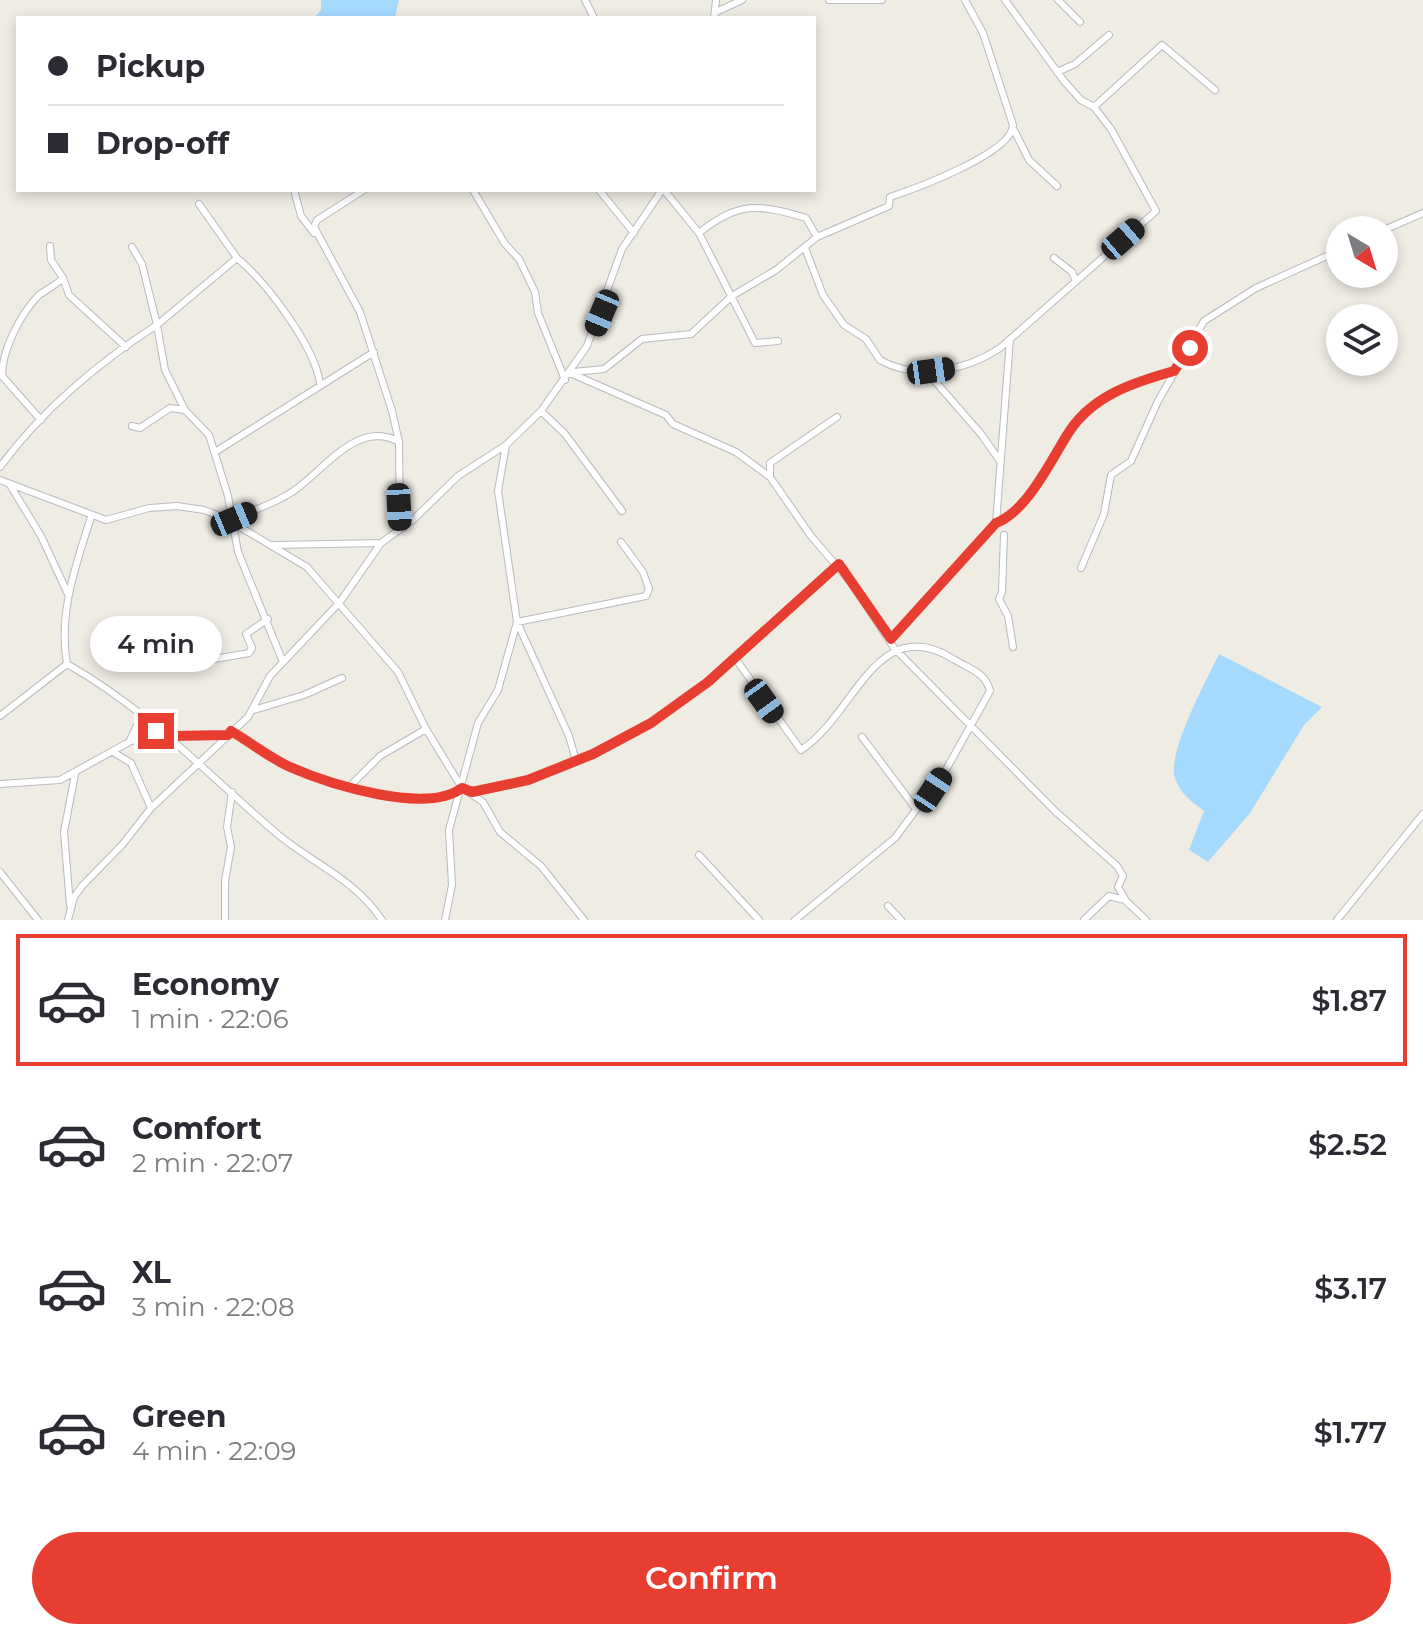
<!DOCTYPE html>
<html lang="en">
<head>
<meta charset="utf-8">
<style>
  body { margin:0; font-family:Montserrat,sans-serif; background:#f2f2f3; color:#2b2b33; height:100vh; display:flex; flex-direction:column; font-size:30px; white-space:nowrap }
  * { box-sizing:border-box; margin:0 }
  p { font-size:26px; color:#7c7c81 }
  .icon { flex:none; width:44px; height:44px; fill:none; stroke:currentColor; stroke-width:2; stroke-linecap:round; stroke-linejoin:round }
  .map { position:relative; height:920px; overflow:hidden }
  .side { display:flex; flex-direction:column; background:#fff; flex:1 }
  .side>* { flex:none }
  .banner { position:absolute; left:16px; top:16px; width:800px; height:176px; border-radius:0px; box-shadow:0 4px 12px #0003; display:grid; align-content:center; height:176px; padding:0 32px; background:#fff }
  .needle { width:52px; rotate:142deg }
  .controls { position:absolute; left:1326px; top:216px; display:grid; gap:16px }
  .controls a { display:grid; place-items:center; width:72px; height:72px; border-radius:50%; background:#fff; box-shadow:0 4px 12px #0003; font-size:40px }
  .end { position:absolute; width:36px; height:36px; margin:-18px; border:10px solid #e83d31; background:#fff; box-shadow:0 0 0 4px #fff }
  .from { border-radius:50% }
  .bubble { position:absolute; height:56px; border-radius:28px; background:#fff; box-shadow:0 4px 12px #0003; font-size:26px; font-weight:600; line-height:56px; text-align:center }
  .car { position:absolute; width:24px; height:48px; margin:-24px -12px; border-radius:10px; box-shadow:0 0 6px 2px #0007; background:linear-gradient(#222 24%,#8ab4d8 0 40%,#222 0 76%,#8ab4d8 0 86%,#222 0) }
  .banner b { display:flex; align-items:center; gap:28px; height:76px; font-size:30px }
  .banner b+b { border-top:2px solid #e1e1e2 }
  .banner i { width:20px; height:20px; background:#2b2b33 }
  ul { padding:14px 0 0; list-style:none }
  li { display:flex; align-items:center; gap:24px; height:132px; margin:0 16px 12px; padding:0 16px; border:4px solid transparent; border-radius:0px }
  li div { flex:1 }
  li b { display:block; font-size:30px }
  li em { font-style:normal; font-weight:600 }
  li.current { border-color:#e83d31 }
  li>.icon { width:72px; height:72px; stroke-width:1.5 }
  .button { display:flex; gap:16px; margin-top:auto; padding:16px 32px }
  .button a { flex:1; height:92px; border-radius:48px; background:#e83d31; color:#fff; font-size:32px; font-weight:600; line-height:92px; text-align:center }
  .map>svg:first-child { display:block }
  .water { fill:#a5d9fe }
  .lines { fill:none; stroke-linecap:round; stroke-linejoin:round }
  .minor-casing { stroke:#b7babe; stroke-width:8 }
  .minor { stroke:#fff; stroke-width:6 }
  .route { stroke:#e83d31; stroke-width:10 }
</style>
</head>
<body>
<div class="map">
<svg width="1423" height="920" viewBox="0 0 1423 920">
  <rect width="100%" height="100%" fill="#efece4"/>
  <path class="water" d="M321,0H399L395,18H314L321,10Z
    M1219,654L1322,707L1304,725L1250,813L1208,862L1189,850L1204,811C1191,801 1180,794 1175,778C1167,751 1207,680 1219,654Z"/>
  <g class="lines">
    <defs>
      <path id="minor" d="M585,0L594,18
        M829,0H882
        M1058,0L1080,22
        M716,12L742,0
        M714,18L716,0
        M1057,72L1075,64L1109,35
        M1094,107L1162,45L1215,90
        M1014,130L1029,160L1057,186
        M294,190L301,216L314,233
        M364,190L317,220L314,227L360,312L392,411L399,442L400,527
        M473,190L505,244L519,259L535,292L538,313L565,380
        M599,190L634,233
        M664,190L699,233L755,343L778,341
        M199,204L237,258
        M1384,230L1423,213
        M699,233C738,201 759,204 806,218L817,237
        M50,246L51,260L63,278
        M132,247L142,264L157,325L237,258C266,282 314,345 320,383
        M805,248L823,295L844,325L866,339L880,360C917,381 967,370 1000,348L1156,211L1111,129L1094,107L1081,100L1064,81L1005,0
        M1054,258L1072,272L1076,281
        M574,372L604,369L642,339L691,334L732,296L776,270L817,237L889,206L890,197C914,189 1013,153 1013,125L983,33L965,0
        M570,373L666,415L673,424L736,452L770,477L811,536L853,585L894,648L1056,812L1117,866L1123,876L1118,887L1126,901L1146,920
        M934,380L981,434L1000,461
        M541,411L565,434L622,511
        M41,420L2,376C2,350 20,315 38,296C42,292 55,286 63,278L69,295L126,347
        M132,426L140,428L170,408L185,410
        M215,452L374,352
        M0,467C41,411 99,362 157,325L165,370L185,410L209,435L228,496L238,552L283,662
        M770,477V463L837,417
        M0,480L106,520L149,508L177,506L204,510L225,518L307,567L398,672L426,729L462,788L483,802L500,832L541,866L584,920
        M10,485L41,536L68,594
        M91,517C76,565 58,613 67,664C147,709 206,773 275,832C311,863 354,878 382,920
        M234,519C253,510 274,504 292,492C322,473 357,418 399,442
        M996,523C1028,511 1051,459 1069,432C1093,395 1135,382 1174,371
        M1004,535L1002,592L999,599L1008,616L1013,647
        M274,545L381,543
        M1081,568L1104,514L1111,475L1131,461L1158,401L1204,321L1256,288L1340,250
        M122,631L171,645L203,661L249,653L252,648L246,634L268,619
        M891,639L996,523L1010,339
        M735,658L801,750C855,716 876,609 955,660C970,669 986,673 990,691L947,768L895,838L795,920
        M254,710L304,695L342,678
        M0,716L67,664
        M231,731C250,742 270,758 290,767C329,784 426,815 462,788
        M171,736L228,735
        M862,737L916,809
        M129,742L143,713
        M113,752L131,763L151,808
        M576,761L569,736L517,622L646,596L649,589L643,572L621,542
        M0,784L60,780L129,742L164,730
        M350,786L380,756L426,729
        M472,792C556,780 642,736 707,682C753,645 793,601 839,564
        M699,855L759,920
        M0,872L38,920
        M70,905L64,832L75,774
        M888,906L901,920
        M68,920L74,897L82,886L122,845L151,808L248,717L270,676L340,602L381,543L414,519L458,476L506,445L541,411L587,346L622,249L662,190
        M225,920V881L231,847L227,827L232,792
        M445,920L452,885L449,830L478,723L498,690L517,622L498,491L506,445
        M1084,920L1109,896L1125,900
        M1337,920L1423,814"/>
    </defs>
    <use href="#minor" class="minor-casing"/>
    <use href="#minor" class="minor"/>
  </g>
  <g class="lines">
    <path class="route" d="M156,731L164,730L171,736L228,735L231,731C250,742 270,758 290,767C329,784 426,815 462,788L472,792L528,780L593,754L651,723L708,682L839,564L891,639L996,523C1028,511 1052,458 1069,432C1093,395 1135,382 1174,371L1190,348"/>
  </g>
</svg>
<div class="controls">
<a><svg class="needle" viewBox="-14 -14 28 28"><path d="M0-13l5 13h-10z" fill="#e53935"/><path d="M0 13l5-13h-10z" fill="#7c7c81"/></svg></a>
<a><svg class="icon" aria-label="layers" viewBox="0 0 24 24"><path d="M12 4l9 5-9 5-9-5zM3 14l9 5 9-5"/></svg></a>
</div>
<i class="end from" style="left:1190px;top:348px"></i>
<i class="end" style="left:156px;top:731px"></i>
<div class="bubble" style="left:90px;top:616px;width:132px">4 min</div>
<i class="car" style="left:1123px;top:239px;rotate:49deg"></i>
<i class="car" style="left:602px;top:313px;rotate:203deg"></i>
<i class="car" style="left:931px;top:371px;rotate:82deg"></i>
<i class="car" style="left:399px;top:507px;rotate:177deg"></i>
<i class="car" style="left:234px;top:519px;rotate:67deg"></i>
<i class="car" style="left:764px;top:701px;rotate:144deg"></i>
<i class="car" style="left:933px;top:790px;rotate:33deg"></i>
<div class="banner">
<b><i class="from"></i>Pickup</b>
<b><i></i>Drop-off</b>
</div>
</div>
<section class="side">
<ul>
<li class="current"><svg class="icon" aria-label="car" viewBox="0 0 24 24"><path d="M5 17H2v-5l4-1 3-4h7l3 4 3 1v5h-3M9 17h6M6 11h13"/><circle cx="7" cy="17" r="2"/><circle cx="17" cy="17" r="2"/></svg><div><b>Economy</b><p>1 min · 22:06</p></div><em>$1.87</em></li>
<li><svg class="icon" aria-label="car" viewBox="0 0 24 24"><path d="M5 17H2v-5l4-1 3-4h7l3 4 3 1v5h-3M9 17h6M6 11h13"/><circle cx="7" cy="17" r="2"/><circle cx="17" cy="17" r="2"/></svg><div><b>Comfort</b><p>2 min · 22:07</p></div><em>$2.52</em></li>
<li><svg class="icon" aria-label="car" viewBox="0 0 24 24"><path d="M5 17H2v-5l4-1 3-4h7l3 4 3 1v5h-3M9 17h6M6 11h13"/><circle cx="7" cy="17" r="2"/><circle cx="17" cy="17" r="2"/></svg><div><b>XL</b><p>3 min · 22:08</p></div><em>$3.17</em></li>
<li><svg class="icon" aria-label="car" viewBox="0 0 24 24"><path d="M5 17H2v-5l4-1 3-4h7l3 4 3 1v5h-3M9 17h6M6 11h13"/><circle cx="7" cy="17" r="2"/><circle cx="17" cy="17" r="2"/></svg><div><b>Green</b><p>4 min · 22:09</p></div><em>$1.77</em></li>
</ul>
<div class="button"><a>Confirm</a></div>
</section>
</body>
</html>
